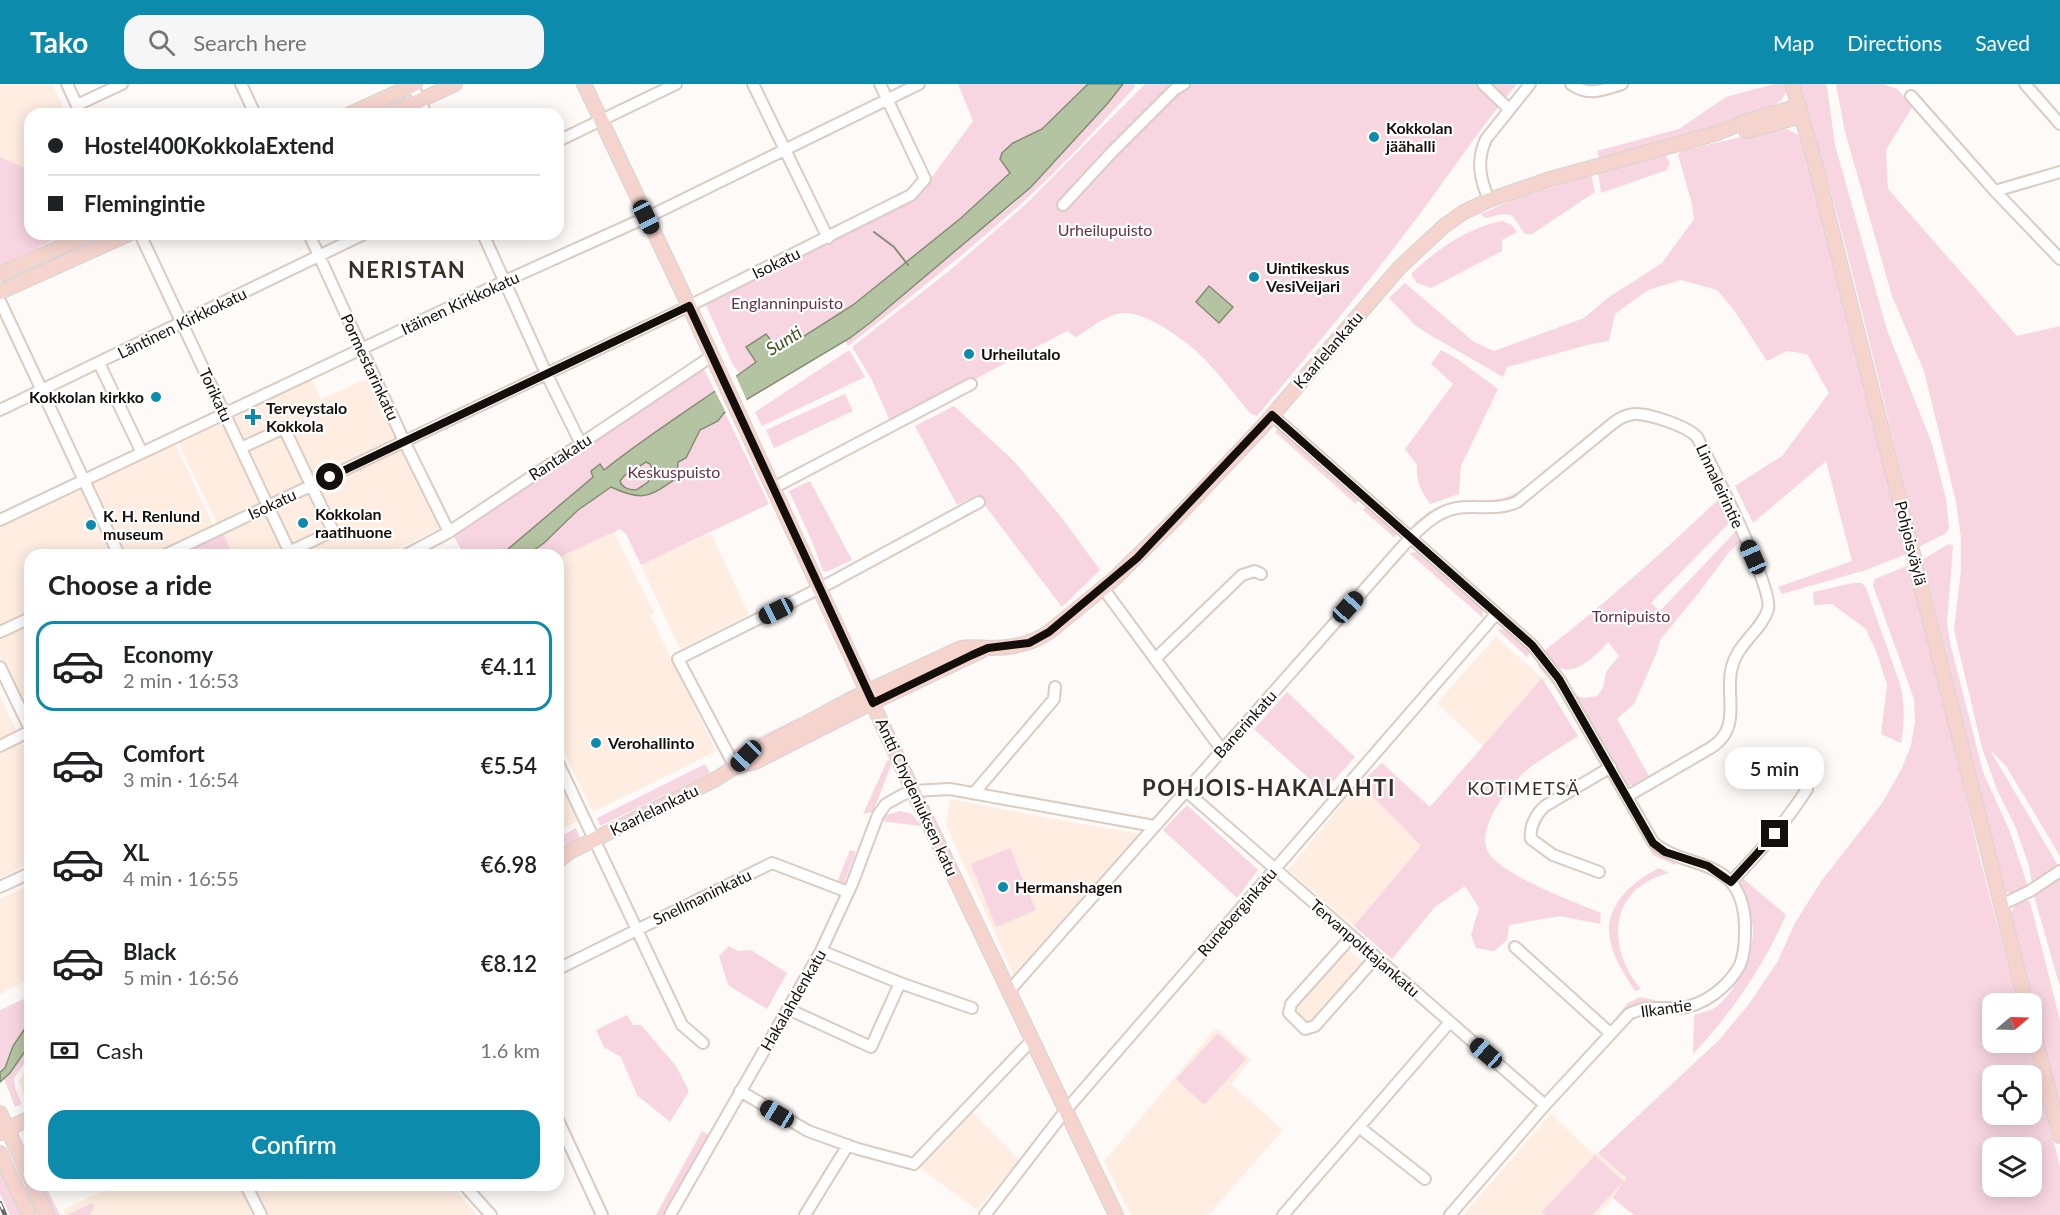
<!DOCTYPE html>
<html lang="en">
<head>
<meta charset="utf-8">
<style>
  body { margin:0; font-family:Lato,sans-serif; background:#f6f6f6; color:#202124; height:100vh; display:flex; flex-direction:column; font-size:22px; white-space:nowrap }
  * { box-sizing:border-box; margin:0 }
  p { font-size:20px; color:#757577 }
  .icon { flex:none; width:33px; height:33px; fill:none; stroke:currentColor; stroke-width:2; stroke-linecap:round; stroke-linejoin:round }
  .map { position:relative; flex:1; overflow:hidden }
  .drawer { position:absolute; left:24px; top:465px; width:540px; height:642px; display:flex; flex-direction:column; background:#fff; border-radius:18px; box-shadow:0 3px 15px #0003 }
  .drawer>* { flex:none }
  .banner { position:absolute; left:24px; top:24px; width:540px; height:132px; border-radius:18px; box-shadow:0 3px 15px #0003; display:grid; align-content:center; height:132px; padding:0 24px; background:#fff }
  .needle { width:39px; rotate:71deg }
  .buttons { position:absolute; left:1982px; top:909px; display:grid; gap:12px }
  .buttons a { display:grid; place-items:center; width:60px; height:60px; border-radius:12px; background:#fff; box-shadow:0 3px 15px #0003; font-size:30px }
  .end { position:absolute; width:27px; height:27px; margin:-14px; border:8px solid #140f0b; background:#fff; box-shadow:0 0 0 3px #fff }
  .from { border-radius:50% }
  .bubble { position:absolute; height:42px; border-radius:18px; background:#fff; box-shadow:0 3px 15px #0003; font-size:20px; font-weight:600; line-height:42px; text-align:center }
  .car { position:absolute; width:18px; height:36px; margin:-18px -9px; border-radius:8px; box-shadow:0 0 4px 2px #0007; background:linear-gradient(#222 24%,#8ab4d8 0 40%,#222 0 76%,#8ab4d8 0 86%,#222 0) }
  .banner b { display:flex; align-items:center; gap:21px; height:57px; font-size:22px }
  .banner b+b { border-top:2px solid #e0e0e0 }
  .banner i { width:15px; height:15px; background:#202124 }
  ul { padding:0; list-style:none }
  li { display:flex; align-items:center; gap:18px; height:90px; margin:0 12px 9px; padding:0 12px; border:3px solid transparent; border-radius:18px }
  li div { flex:1 }
  li b { display:block; font-size:22px }
  li em { font-style:normal; font-weight:600 }
  li.on { border-color:#0c8bac }
  li>.icon { width:54px; height:54px; stroke-width:1.5 }
  h2 { padding:0 24px; font-size:27px; line-height:72px }
  .pay { display:flex; align-items:center; gap:15px; height:66px; padding:0 24px; font-size:22px }
  .pay p { margin-inline-start:auto }
  .button { display:flex; gap:12px; margin-top:auto; padding:12px 24px }
  .button a { flex:1; height:69px; border-radius:18px; background:#0c8bac; color:#fff; font-size:24px; font-weight:600; line-height:69px; text-align:center }
  header { display:flex; align-items:center; gap:36px; box-sizing:border-box; height:84px; padding:0 30px; background:#0c8bac; color:#fff }
  header strong { font-size:28px }
  nav { display:flex; gap:33px; margin-inline-start:auto; font-size:21px }
  .search { width:420px; height:54px; background:#f6f6f6; display:flex; align-items:center; gap:15px; box-sizing:border-box; padding:0 21px; border-radius:18px; color:#757577; font-size:22px }
  .map>svg:first-child { display:block }
  .built { fill:#feede0 }
  .green { fill:#f8d6e1; fill-rule:evenodd }
  .water { fill:#b4c3a1; stroke:#848d74; stroke-width:1.5; fill-rule:evenodd }
  .pier { fill:#fdfaf8 }
  .lines { fill:none; stroke-linecap:round; stroke-linejoin:round }
  .stream { stroke:#848d74; stroke-width:2 }
  .minor-casing { stroke:#daccc1; stroke-width:14 }
  .major-casing { stroke:#d5d4d3; stroke-width:16 }
  .minor { stroke:#fff; stroke-width:10 }
  .major { stroke:#f6d4ce; stroke-width:14 }
  .rail-casing { stroke:#6e6a67; stroke-width:4.5 }
  .rail { stroke:#fff; stroke-width:2; stroke-dasharray:7; stroke-linecap:butt }
  .route { stroke:#140f0b; stroke-width:8 }
  .poi-dot { fill:#0c8bac; stroke:#fff; stroke-width:2 }
  .labels { text-anchor:middle; stroke-width:4.5; stroke-linejoin:round; paint-order:stroke }
  .poi-label { font-size:16px; font-weight:bold; fill:#140f0b; stroke:#fff; text-anchor:start }
  .park-label { font-size:16px; fill:#653145; stroke:#fff }
  .street-label { font-size:16px; fill:#140f0b; stroke:#fff }
  .water-label { font-size:18px; font-style:italic; fill:#435522; stroke:#fff }
  .neighbourhood-label { font-size:18px; letter-spacing:1.5px; fill:#382e25; stroke:#fff }
  .district-label { font-size:22px; font-weight:bold; letter-spacing:1.5px; fill:#382e25; stroke:#fff }
</style>
</head>
<body>
<header>
<strong>Tako</strong>
<div class="search"><svg class="icon" aria-label="search" viewBox="0 0 24 24"><circle cx="10" cy="10" r="6"/><path d="M15 15l6 6"/></svg>Search here</div>
<nav><a>Map</a><a>Directions</a><a>Saved</a></nav>
</header>
<div class="map">
<svg width="2060" height="1131" viewBox="0 0 2060 1131">
  <rect width="100%" height="100%" fill="#fdfaf8"/>
  <path class="built" d="M0,0H52L66,30H30V95L0,82Z
    M310,293L321,315L372,293L400,354L271,416L231,331Z
    M222,337L261,420L218,442L178,358Z
    M175,359L214,443L156,471H126L91,399Z
    M403,362L442,443L385,471H296L274,423Z
    M81,403L113,471H30V529L0,543V442Z
    M265,429L285,471H233L223,449Z
    M614,448L654,529L650,531L716,667L593,728L558,655V474Z
    M711,449L749,531L680,565L641,481Z
    M30,539V636L0,572V554Z
    M1496,553L1542,594L1483,662L1437,619Z
    M0,612L30,676V779L0,794Z
    M558,696L578,737L558,747Z
    M1360,699L1421,762L1354,842L1288,786Z
    M950,715L1044,733L1145,751L1016,896L946,741Z
    M30,801V895L0,910V815Z
    M1346,863L1365,880L1314,937L1309,938L1304,937L1295,928L1294,921Z
    M1216,944L1251,975L1231,1000L1283,1046L1208,1131H1131L1104,1078Z
    M30,979V1019H28L19,998Z
    M971,1026L1019,1076L977,1126L922,1085L921,1080Z
    M1551,1030L1592,1069H1598L1626,1095L1613,1114L1598,1131H1463Z
    M115,1101H451L477,1131H65L63,1126Z"/>
  <path class="green" d="M958,0H1088L1050,38L1042,45L1022,55L1000,77L1010,89L961,134L853,221L784,265L747,263L756,278L740,290L733,281L705,219L927,100L973,37Z
    M1123,0H1135L1134,4C1098,43 1062,83 1022,119C966,169 907,216 848,262L845,257L871,238L983,143L1011,122L1031,103L1108,19Z
    M1145,0H1517C1478,46 1446,96 1410,143C1361,208 1309,270 1257,332L1251,330C1233,309 1215,284 1195,266C1179,252 1139,223 1117,230C1103,233 1088,246 1076,253L1067,247L891,339L871,294L852,263L949,187L1026,120Z
    M1774,0H1786L1787,4C1784,20 1768,25 1755,31L1599,74L1597,67L1679,45L1726,13Z
    M1800,0H1826L1827,3L1835,61L1887,246L1932,360L1946,415L1949,444L1946,449L1919,463C1881,308 1846,152 1800,0Z
    M1836,0H1884L1897,5L1913,22L1886,66L1888,105L2017,252L2060,242V772L2006,682L1990,666L2059,783L2032,800L2029,782L2016,744L1998,708L1982,664L1954,546L1961,486V454L1956,418L1924,287L1892,212L1845,48Z
    M405,9L409,17L380,30H360Z
    M1787,45L1798,51L1804,63L1906,470L1866,486L1782,510L1778,503L1852,477L1826,377L1753,439L1735,402L1782,372L1829,309L1807,270L1787,267L1767,277L1734,226L1717,206L1681,196L1648,206L1615,230L1609,257L1591,260L1507,283L1503,293L1425,248L1415,241L1389,214L1405,199L1474,258L1494,267L1584,234L1609,213L1662,179L1694,135L1692,120L1678,71L1681,67L1771,46Z
    M1662,71L1666,72L1670,79L1667,86L1601,109L1598,89Z
    M0,73L30,86V150H66L0,182Z
    M1591,90L1595,108L1532,150H1525L1512,131L1502,130L1486,134L1480,130L1513,116Z
    M1502,137L1512,141L1517,148L1502,156V167L1431,204L1417,199L1411,190C1436,166 1467,144 1502,137Z
    M96,153L97,155L3,200L1,196Z
    M849,266L865,293L762,342L755,328Z
    M1441,266L1456,274L1498,305L1461,382L1459,410L1430,420C1421,406 1416,398 1417,381L1405,365L1453,300L1431,280Z
    M703,283L769,420L641,481L626,450L620,445L558,474V471H464L452,449Z
    M845,310L853,327L774,364L766,346Z
    M954,322L1013,376L1058,429L1100,486L1062,523L977,411L957,421L915,342Z
    M1279,344L1359,415L1356,420L1275,348Z
    M810,397L852,476L826,488L823,487L812,457L789,407Z
    M1516,409L1519,411L1513,416L1432,430L1412,442C1415,438 1421,434 1426,430C1458,407 1486,425 1516,409Z
    M1720,414L1731,437L1651,519L1660,527L1735,448L1741,457L1730,467L1697,511L1660,556L1657,568L1634,620L1617,635L1650,694L1638,702L1628,701L1574,611L1584,614L1597,612L1603,604L1606,588L1619,572L1608,558C1598,570 1573,595 1556,582C1551,578 1548,571 1544,567C1606,519 1664,467 1720,414Z
    M1367,422L1396,449L1395,454L1363,426Z
    M223,449L233,471H179L178,470Z
    M1949,460L1953,462L1947,539L1950,559L1983,688L2010,748L2027,800L2026,805L2013,810L2006,808L2004,804L1923,475Z
    M1417,468L1482,524L1483,534L1409,469Z
    M1909,481L1961,691L1979,771L2018,919L1992,920V958L2028,959L2060,1082V1131H1634L1613,1114L1622,1099L1592,1131H1545L1542,1128L1595,1071L1624,1098L1626,1094L1598,1069L1718,957L1749,920L1778,877L1795,839L1822,796L1883,718L1902,684L1911,661L1915,638L1914,615L1873,501L1875,495ZM1992,992H2031V1030H1992ZM1992,1064H2031V1102H1992Z
    M1853,499H1862L1866,504L1900,600C1905,621 1905,638 1901,659L1881,650L1887,601L1878,572L1866,545L1832,520L1814,521L1813,508Z
    M1504,545L1508,547L1531,567L1527,573L1498,546Z
    M1541,578L1550,587L1604,680L1601,683C1582,648 1564,610 1537,581Z
    M1542,594L1578,652C1563,662 1546,672 1532,682C1512,696 1475,743 1488,768C1501,791 1576,819 1601,829L1600,840L1560,832L1509,841L1507,856L1494,867L1476,864L1471,851L1479,824L1465,802L1435,823L1392,875L1354,842L1421,762L1360,699L1382,679L1430,723Z
    M1287,608L1355,673L1324,708L1254,645Z
    M800,633L802,636L740,669L734,670L732,667Z
    M888,675L892,679L873,728L863,730Z
    M705,680L710,689L600,742L597,734Z
    M1187,721L1258,786L1237,814L1163,746Z
    M1629,725L1653,764L1661,771L1675,776V781L1653,771L1627,727Z
    M901,727L912,730L921,742L881,737L886,731Z
    M576,744L580,755L558,763V754Z
    M1010,764L1036,826L996,843L971,780Z
    M850,766L856,768L842,804L836,801Z
    M1659,784L1669,789C1609,804 1605,863 1641,905L1635,907C1624,890 1610,869 1609,847C1608,818 1636,795 1659,784Z
    M1740,792L1786,831C1763,883 1732,929 1693,970L1694,931C1701,929 1710,927 1716,923C1737,907 1758,864 1752,837C1749,821 1741,808 1740,792Z
    M2060,794V903L2034,812Z
    M2026,815L2030,818L2060,936V1023L2011,831C2011,822 2018,820 2026,815Z
    M729,862L738,867L751,866L787,889L767,925L728,901L719,872Z
    M30,912V971L14,994L15,1004L22,1020L15,1023L0,984V926Z
    M1640,913L1655,916L1656,919L1637,921L1619,934L1617,932L1628,919Z
    M627,931L633,941H641L676,982L689,1007L670,1038L637,1011L621,973L604,963L596,946Z
    M1218,949L1246,975L1204,1021L1176,995Z
    M702,1047L709,1051L664,1131H656Z
    M0,1084L23,1131H10L0,1110Z
    M39,1101H45L60,1131H54Z
    M92,1119L94,1122L90,1131H67Z"/>
  <path class="water" d="M1088,0H1123L1108,19L1031,103L871,238L850,254L724,329L718,337L700,346L686,374L678,378L677,394C649,413 643,418 611,403L578,426L544,459L527,471H501L593,393L591,387L600,380L604,386C653,347 706,315 756,278L746,263L766,250L777,264L784,265L853,221L961,134L1010,89L1000,75L1002,69L1013,59L1042,45ZM646,378L650,380L653,387L648,398L636,406C630,406 622,404 620,397L625,391Z
    M1209,202L1233,223L1219,239L1196,218Z
    M30,937V960L10,989L0,998V988L5,984L13,962Z"/>
  <path class="pier" d="M735,290L748,319L727,331L714,305Z"/>
  <g class="lines">
    <path class="stream" d="M874,148L894,163L908,181"/>
    <defs>
      <path id="minor" d="M67,0L81,30
        M241,0L255,30
        M412,0L426,30
        M753,0L828,154
        M1483,0L1509,25
        M1571,0C1588,13 1603,6 1622,0
        M2025,0L2060,40
        M1911,12L1995,107L2060,175
        M77,21L122,0
        M558,57L676,0
        M1995,107L2060,88
        M1489,116C1480,95 1476,77 1486,55L1530,0
        M1063,121L1111,69L1174,6L1184,0
        M140,150L291,471
        M309,150L404,357L449,448
        M483,150L546,289L581,360
        M0,217L119,471
        M99,279L142,369
        M0,326L364,150
        M1272,331L1532,561L1559,595L1653,758C1674,777 1705,776 1727,794C1742,807 1746,831 1745,849C1745,860 1744,871 1740,881C1729,902 1703,923 1678,924C1660,925 1646,921 1629,930L1545,1021L1450,1131
        M241,364L284,344L333,447L289,468
        M773,404L971,300
        M0,436L505,197L656,129L919,0
        M165,471L683,225L911,111L925,95L880,0
        M406,471L449,448L712,272
        M1103,504L1222,666
        M0,548L30,534
        M1155,575L1242,491L1255,487L1261,490
        M0,583L30,645
        M0,662L30,647
        M558,679L682,941L703,959
        M735,683L678,575L828,500L979,418
        M1186,707L1545,1021
        M974,709L1054,615L1055,603
        M1599,788L1553,771L1531,755C1529,743 1536,730 1545,722L1611,683
        M1731,798C1759,769 1785,740 1807,705
        M0,803L30,789
        M2001,821L2030,807L2060,787
        M1352,852L1291,920L1289,929L1305,945L1315,942L1376,873
        M1515,863L1610,949
        M821,867L900,899L972,924
        M558,885L772,779L848,808
        M1009,907L1410,454C1424,441 1438,427 1457,424C1477,421 1498,427 1517,418L1612,340C1618,335 1626,331 1634,330C1648,329 1687,342 1697,353C1710,378 1774,505 1768,525C1762,547 1736,559 1731,587C1726,615 1741,644 1712,663L1628,712
        M788,925L871,963L900,899
        M740,1007L808,1047L858,1065L914,1080L1032,956
        M558,1036L602,1131
        M1359,1043L1425,1095
        M246,1101L261,1131
        M464,1101L491,1131
        M670,1131L821,867L852,800L878,731L886,720L902,711L913,707L950,705L1154,742
        M805,1131L848,1061
        M985,1131L1066,1026L1496,530
        M1283,1131L1450,938"/>
      <path id="major" d="M584,0L689,222L913,707L1116,1131
        M1792,0L1815,79L2026,920
        M350,30L415,0
        M391,30L455,0
        M1746,47L1802,32
        M0,190L89,150
        M0,208L129,150
        M735,683L755,678L857,626L983,566
        M558,777L571,767L716,695L735,683L746,672L851,615L961,564C971,562 980,564 990,564C1011,564 1032,560 1049,548L1113,496L1176,434L1263,342L1400,183L1444,142L1464,128L1489,116L1550,95L1718,49L1744,38L1799,22
        M2031,938L2060,1052
        M0,1029L30,1094
        M0,1049L30,1034
        M0,1069L29,1131
        M33,1101L47,1131"/>
    </defs>
    <use href="#minor" class="minor-casing"/>
    <use href="#major" class="major-casing"/>
    <use href="#minor" class="minor"/>
    <use href="#major" class="major"/>
    <defs>
      <path id="rail" d="M0,1119L5,1131"/>
    </defs>
    <use href="#rail" class="rail-casing"/>
    <use href="#rail" class="rail"/>
  </g>
  <g class="lines">
    <path class="route" d="M330,393L689,222L873,619L972,571L988,564L1029,559L1049,548L1137,474L1272,331L1532,561L1559,595L1653,759L1665,768L1708,782L1731,798L1775,750"/>
  </g>
  <g class="poi-dot">
    <circle cx="1374" cy="53" r="6"/>
    <circle cx="1254" cy="193" r="6"/>
    <circle cx="969" cy="270" r="6"/>
    <circle cx="156" cy="313" r="6"/>
    <path d="M250 324h6v6h6v6h-6v6h-6v-6h-6v-6h6z"/>
    <circle cx="303" cy="439" r="6"/>
    <circle cx="91" cy="441" r="6"/>
    <circle cx="596" cy="659" r="6"/>
    <circle cx="1003" cy="803" r="6"/>
  </g>
  <g class="labels">
    <g class="poi-label">
      <text x="1386" y="50">Kokkolan<tspan x="1386" dy="18">jäähalli</tspan></text>
      <text x="1266" y="190">Uintikeskus<tspan x="1266" dy="18">VesiVeijari</tspan></text>
      <text x="981" y="276">Urheilutalo</text>
      <text x="144" y="319" text-anchor="end">Kokkolan kirkko</text>
      <text x="266" y="330">Terveystalo<tspan x="266" dy="18">Kokkola</tspan></text>
      <text x="315" y="436">Kokkolan<tspan x="315" dy="18">raatihuone</tspan></text>
      <text x="103" y="438">K. H. Renlund<tspan x="103" dy="18">museum</tspan></text>
      <text x="608" y="665">Verohallinto</text>
      <text x="1015" y="809">Hermanshagen</text>
    </g>
    <g class="park-label">
      <text x="1105" y="152">Urheilupuisto</text>
      <text x="787" y="225">Englanninpuisto</text>
      <text x="674" y="394">Keskuspuisto</text>
      <text x="1631" y="538">Tornipuisto</text>
    </g>
    <g class="street-label">
      <text transform="translate(776 179) rotate(-26)" y="6">Isokatu</text>
      <text transform="translate(460 219) rotate(-25)" y="6">Itäinen Kirkkokatu</text>
      <text transform="translate(182 239) rotate(-26)" y="6">Läntinen Kirkkokatu</text>
      <text transform="translate(1328 266) rotate(-49)" y="6">Kaarlelankatu</text>
      <text transform="translate(370 283) rotate(65)" y="6">Pormestarinkatu</text>
      <text transform="translate(216 311) rotate(65)" y="6">Torikatu</text>
      <text transform="translate(560 373) rotate(-33)" y="6">Rantakatu</text>
      <text transform="translate(1720 402) rotate(65)" y="6">Linnaleirintie</text>
      <text transform="translate(272 420) rotate(-25)" y="6">Isokatu</text>
      <text transform="translate(1911 459) rotate(76)" y="6">Pohjoisväylä</text>
      <text transform="translate(1245 640) rotate(-48)" y="6">Banerinkatu</text>
      <text transform="translate(917 713) rotate(65)" y="6">Antti Chydeniuksen katu</text>
      <text transform="translate(654 726) rotate(-26)" y="6">Kaarlelankatu</text>
      <text transform="translate(702 813) rotate(-26)" y="6">Snellmaninkatu</text>
      <text transform="translate(1237 828) rotate(-49)" y="6">Runeberginkatu</text>
      <text transform="translate(1365 864) rotate(41)" y="6">Tervanpolttajankatu</text>
      <text transform="translate(793 916) rotate(-60)" y="6">Hakalahdenkatu</text>
      <text transform="translate(1666 924) rotate(-8)" y="6">Ilkantie</text>
    </g>
    <g class="water-label">
      <text transform="translate(784 257) rotate(-32)" y="6">Sunti</text>
    </g>
    <g class="neighbourhood-label">
      <text x="1524" y="711">KOTIMETSÄ</text>
    </g>
    <g class="district-label">
      <text x="407" y="194">NERISTAN</text>
      <text x="1269" y="712">POHJOIS-HAKALAHTI</text>
    </g>
  </g>
</svg>
<div class="buttons">
<a><svg class="needle" viewBox="-14 -14 28 28"><path d="M0-13l5 13h-10z" fill="#e53935"/><path d="M0 13l5-13h-10z" fill="#757577"/></svg></a>
<a><svg class="icon" aria-label="locate" viewBox="0 0 24 24"><circle cx="12" cy="12" r="6"/><path d="M12 2v4M12 18v4M2 12h4M18 12h4"/></svg></a>
<a><svg class="icon" aria-label="layers" viewBox="0 0 24 24"><path d="M12 4l9 5-9 5-9-5zM3 14l9 5 9-5"/></svg></a>
</div>
<i class="end from" style="left:330px;top:393px"></i>
<i class="end" style="left:1775px;top:750px"></i>
<div class="bubble" style="left:1725px;top:663px;width:99px">5 min</div>
<i class="car" style="left:646px;top:133px;rotate:154deg"></i>
<i class="car" style="left:1753px;top:473px;rotate:336deg"></i>
<i class="car" style="left:1348px;top:523px;rotate:42deg"></i>
<i class="car" style="left:776px;top:527px;rotate:244deg"></i>
<i class="car" style="left:746px;top:672px;rotate:224deg"></i>
<i class="car" style="left:1486px;top:969px;rotate:311deg"></i>
<i class="car" style="left:777px;top:1030px;rotate:301deg"></i>
<div class="banner">
<b><i class="from"></i>Hostel400KokkolaExtend</b>
<b><i></i>Flemingintie</b>
</div>
<section class="drawer">
<h2>Choose a ride</h2>
<ul>
<li class="on"><svg class="icon" aria-label="car" viewBox="0 0 24 24"><path d="M5 17H2v-5l4-1 3-4h7l3 4 3 1v5h-3M9 17h6M6 11h13"/><circle cx="7" cy="17" r="2"/><circle cx="17" cy="17" r="2"/></svg><div><b>Economy</b><p>2 min · 16:53</p></div><em>€4.11</em></li>
<li><svg class="icon" aria-label="car" viewBox="0 0 24 24"><path d="M5 17H2v-5l4-1 3-4h7l3 4 3 1v5h-3M9 17h6M6 11h13"/><circle cx="7" cy="17" r="2"/><circle cx="17" cy="17" r="2"/></svg><div><b>Comfort</b><p>3 min · 16:54</p></div><em>€5.54</em></li>
<li><svg class="icon" aria-label="car" viewBox="0 0 24 24"><path d="M5 17H2v-5l4-1 3-4h7l3 4 3 1v5h-3M9 17h6M6 11h13"/><circle cx="7" cy="17" r="2"/><circle cx="17" cy="17" r="2"/></svg><div><b>XL</b><p>4 min · 16:55</p></div><em>€6.98</em></li>
<li><svg class="icon" aria-label="car" viewBox="0 0 24 24"><path d="M5 17H2v-5l4-1 3-4h7l3 4 3 1v5h-3M9 17h6M6 11h13"/><circle cx="7" cy="17" r="2"/><circle cx="17" cy="17" r="2"/></svg><div><b>Black</b><p>5 min · 16:56</p></div><em>€8.12</em></li>
</ul>
<div class="pay"><svg class="icon" aria-label="cash" viewBox="0 0 24 24"><path d="M3 7h18v10H3z"/><circle cx="12" cy="12" r="2"/></svg>Cash<p>1.6 km</p></div>
<div class="button"><a>Confirm</a></div>
</section>
</div>
</body>
</html>
